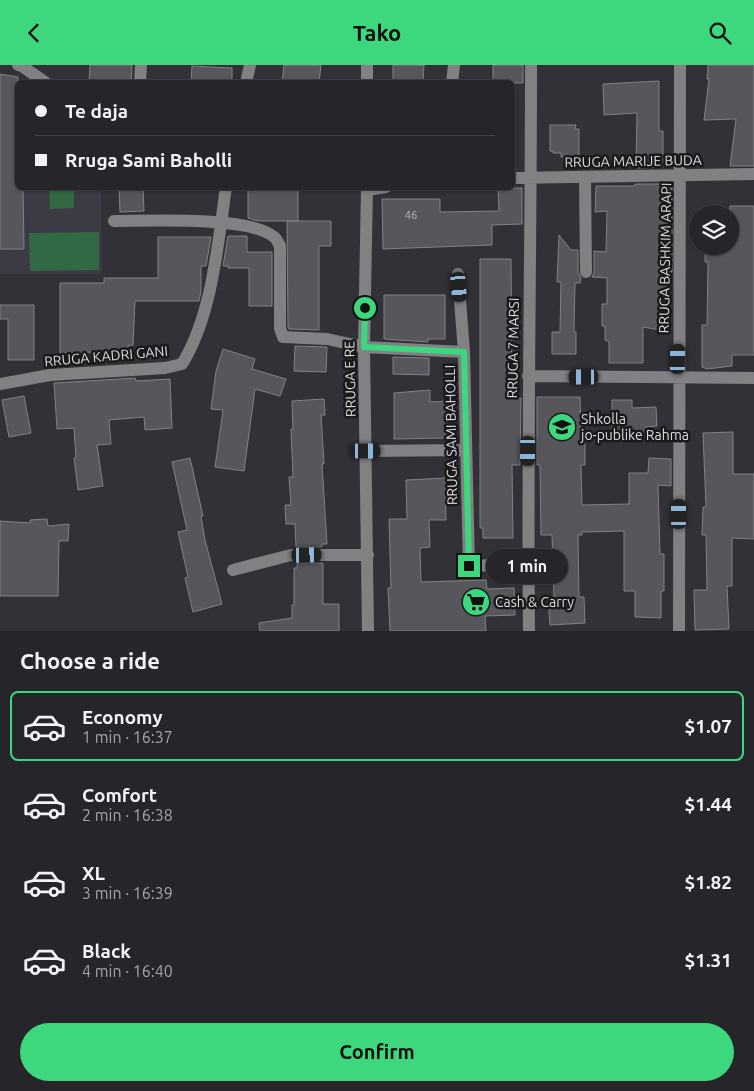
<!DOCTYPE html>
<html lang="en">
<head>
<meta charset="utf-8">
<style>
  body { margin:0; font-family:Ubuntu,sans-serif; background:#2e2d31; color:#f1f3f6; height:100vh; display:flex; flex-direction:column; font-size:19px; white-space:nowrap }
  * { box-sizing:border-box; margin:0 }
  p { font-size:16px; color:#a4a5a8 }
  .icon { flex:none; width:28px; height:28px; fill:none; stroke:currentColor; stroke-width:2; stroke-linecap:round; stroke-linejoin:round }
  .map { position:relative; height:566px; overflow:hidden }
  .drawer { display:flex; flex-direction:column; background:#262529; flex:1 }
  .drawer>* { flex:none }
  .hud { position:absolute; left:15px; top:15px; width:500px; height:110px; border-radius:8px; box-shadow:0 1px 4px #0004,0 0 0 1px #424246; display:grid; align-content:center; height:110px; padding:0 20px; background:#262529 }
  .buttons { position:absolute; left:689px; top:140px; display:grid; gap:10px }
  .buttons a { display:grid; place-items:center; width:50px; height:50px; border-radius:50%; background:#262529; box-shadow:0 1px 4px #0004,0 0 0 1px #424246; font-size:25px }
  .end { position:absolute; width:22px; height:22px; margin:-11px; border:6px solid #3dd77e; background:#111; box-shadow:0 0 0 2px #111 }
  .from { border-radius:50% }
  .bubble { position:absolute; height:35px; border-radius:18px; background:#262529; box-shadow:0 1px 4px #0004,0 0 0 1px #424246; font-size:16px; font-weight:700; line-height:35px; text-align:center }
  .car { position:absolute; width:15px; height:30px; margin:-15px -8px; border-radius:6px; box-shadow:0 0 4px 1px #0007; background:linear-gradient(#222 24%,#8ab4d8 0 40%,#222 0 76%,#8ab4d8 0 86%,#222 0) }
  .hud b { display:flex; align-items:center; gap:18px; height:48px; font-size:19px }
  .hud b+b { border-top:1px solid #424246 }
  .hud i { width:12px; height:12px; background:#f1f3f6 }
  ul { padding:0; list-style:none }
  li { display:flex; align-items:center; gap:15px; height:70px; margin:0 10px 8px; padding:0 10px; border:2px solid transparent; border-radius:8px }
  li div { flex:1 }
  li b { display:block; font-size:19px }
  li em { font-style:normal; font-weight:700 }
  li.on { border-color:#3dd77e }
  li>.icon { width:45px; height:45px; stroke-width:1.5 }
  h2 { padding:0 20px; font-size:22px; line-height:60px }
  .primary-button { display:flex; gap:10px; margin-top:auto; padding:10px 20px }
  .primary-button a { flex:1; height:58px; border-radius:30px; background:#3dd77e; color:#111; font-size:20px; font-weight:700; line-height:58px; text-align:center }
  header { display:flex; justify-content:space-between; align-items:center; height:65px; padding:0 20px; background:#3dd77e; color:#111; font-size:22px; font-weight:700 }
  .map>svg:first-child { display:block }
  .built { fill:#3b3a45 }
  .green { fill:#306944 }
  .building { fill:#56565b; stroke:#818187 }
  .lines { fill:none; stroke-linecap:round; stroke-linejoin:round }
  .minor { stroke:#818184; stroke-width:12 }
  .route { stroke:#3dd77e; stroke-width:6 }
  .labels { text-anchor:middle; stroke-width:5; stroke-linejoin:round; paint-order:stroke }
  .number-label { font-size:11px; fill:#bababe }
  .street-label { font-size:14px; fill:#dcdcdf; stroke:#1a191c }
  .poi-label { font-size:14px; fill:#dcdcdf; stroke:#1a191c; text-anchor:start }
</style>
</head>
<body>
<header><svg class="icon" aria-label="back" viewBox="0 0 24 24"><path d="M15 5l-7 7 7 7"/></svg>Tako<svg class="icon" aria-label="search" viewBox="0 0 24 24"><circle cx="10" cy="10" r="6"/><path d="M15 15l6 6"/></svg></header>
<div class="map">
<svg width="754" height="566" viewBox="0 0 754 566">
  <rect width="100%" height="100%" fill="#323137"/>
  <path class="built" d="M0,43L18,122L101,123L102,209H0Z"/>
  <path class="green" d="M49,123H74V143L50,144Z
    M99,167V205L30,206L29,168Z"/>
  <path class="building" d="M90,0H132L131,18H89Z
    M284,0H321L319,18H282Z
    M393,0H424L423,18H393Z
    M493,0H523V18H493Z
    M708,0H754V101H730L736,54L704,55L709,14H707Z
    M192,1L232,3V18H191Z
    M0,9L18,12V122H23L24,184H0Z
    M659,16V66H663V102L636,103L637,48L604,50L603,19Z
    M550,60H576L575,64H579V92H561V88H553V86H550Z
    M635,119H663V123H672V207H665L668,250L661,251L660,265L643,262V298H609V277L605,275V261H602V239H607V213L592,212L594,207V186L606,187L607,146L595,147L596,121H635Z
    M119,122H143L144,146L120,147Z
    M248,122H298V156H258L248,153Z
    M498,123H522V159L492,160V180L383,184L382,134H440V147L499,146Z
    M730,141H754V290H732V301L707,304L702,302V260H707L708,197H705V181H730Z
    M287,156H331V181H319V265L289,264L288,262Z
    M559,170L571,185H578V207L581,213L580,218H575L574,267H576V289H552V267H560L561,217H557Z
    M228,171H247V187H272V241H249V203H228V201H223Z
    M158,172H211L206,201H201V226L199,236H135L133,280L128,281L131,293L96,287L60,288V218H104V213H158Z
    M480,194H511L512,333H521L520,400H512L513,473H483V463H480Z
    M384,230H445V274H428V277L384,274Z
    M0,240H34V295H8V254H0Z
    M295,281L327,282L326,307L294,306Z
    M223,284L255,294L252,304L286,314L280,331L255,324L244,406L215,402L223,345L211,344L216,306Z
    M393,292L429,293V310L393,309Z
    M135,313L136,316L170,314L172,363L145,365L144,352L109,355L111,379L97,380L103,421L78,425L74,393H76L74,363L57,364L54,318Z
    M430,325V337L447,336L448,373L394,374V328Z
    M24,331L31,368L9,372L2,335Z
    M537,332H580L581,366H585V400H581L582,440L629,439V408H648L649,393L671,394V421L658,420L660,489H664V526H661V553L635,552V526H624V466L582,467V470H578L579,532H584L585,558L550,560L548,533H554L552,470H541L540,400H537Z
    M324,334L325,350H321L324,399H322L327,479H322V482H296L295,459H286L285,440H291L289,412H293L291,364H293L292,336Z
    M612,335H632V343L656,342L657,361L646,362V371H630V366H612Z
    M733,367V409H754V474L732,473V521H727L729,564L695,565L694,525H707L706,470H702L703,442H706L703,368Z
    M190,393L203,451H201L205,475L222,539L193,547L185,513L188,512L178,467L187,465L172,397Z
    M445,413L446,455H429L430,482L420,483L421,517L486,515L487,524L514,523L515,550L485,551L486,566H390L388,523H391L389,454H407L406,415Z
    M47,454L48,461L69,459L68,476H59L58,531H0V456L30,458V455Z
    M297,498H323V539H339V566H260L259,558L292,553V540H294V503H297Z"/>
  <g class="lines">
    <path class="minor" d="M18,0L22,1L46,18
      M140,18L141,0
      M246,18L250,0
      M367,18V0
      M452,18L454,0
      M585,112L586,207
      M512,113L754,109
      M367,122L364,282L368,566
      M367,125L386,122
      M114,156C148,156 250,151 274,172C277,174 278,178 280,181V263L283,272L327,274L364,282L464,287
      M458,209L464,287L469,501L528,499
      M528,311L754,313
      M0,319L50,310L165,303L182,299C212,251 218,178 226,122
      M366,386L466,385
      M233,505L291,490H368
      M529,566C527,377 531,189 531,0
      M679,566L680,0"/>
  </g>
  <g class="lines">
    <path class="route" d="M365,243L364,282L464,287L469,501"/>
  </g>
  <defs>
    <symbol id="school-disc" viewBox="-11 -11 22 22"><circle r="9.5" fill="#3dd77e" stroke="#1a191c"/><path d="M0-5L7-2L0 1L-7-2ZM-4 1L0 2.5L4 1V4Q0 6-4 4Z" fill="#111"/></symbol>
    <symbol id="supermarket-disc" viewBox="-11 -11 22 22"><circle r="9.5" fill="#3dd77e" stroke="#1a191c"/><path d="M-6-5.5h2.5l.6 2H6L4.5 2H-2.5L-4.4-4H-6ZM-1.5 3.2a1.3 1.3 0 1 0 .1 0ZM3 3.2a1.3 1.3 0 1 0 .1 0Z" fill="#111"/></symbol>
  </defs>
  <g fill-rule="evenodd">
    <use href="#school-disc" x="546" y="346" width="32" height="32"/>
    <use href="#supermarket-disc" x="460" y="521" width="32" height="32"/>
  </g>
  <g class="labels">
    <g class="number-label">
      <text x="411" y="154">46</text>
    </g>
    <g class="street-label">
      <text transform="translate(633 96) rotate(-1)" y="5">RRUGA MARIJE BUDA</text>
      <text transform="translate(665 193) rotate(-89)" y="5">RRUGA BASHKIM ARAPI</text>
      <text transform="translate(513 283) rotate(-89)" y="5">RRUGA 7 MARSI</text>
      <text transform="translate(106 291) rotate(-5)" y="5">RRUGA KADRI GANI</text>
      <text transform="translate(350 314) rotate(-91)" y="5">RRUGA E RE</text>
      <text transform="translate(451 370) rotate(-91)" y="5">RRUGA SAMI BAHOLLI</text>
    </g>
    <g class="poi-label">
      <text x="581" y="359">Shkolla<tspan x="581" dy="16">jo-publike Rahma</tspan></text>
      <text x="495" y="542">Cash &amp; Carry</text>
    </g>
  </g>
</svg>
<div class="buttons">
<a><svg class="icon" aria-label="layers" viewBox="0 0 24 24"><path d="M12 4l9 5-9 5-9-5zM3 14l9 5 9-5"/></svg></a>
</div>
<i class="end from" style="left:365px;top:243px"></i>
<i class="end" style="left:469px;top:501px"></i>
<div class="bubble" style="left:486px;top:484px;width:82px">1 min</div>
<i class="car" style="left:459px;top:222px;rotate:175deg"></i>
<i class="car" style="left:678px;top:294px;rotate:1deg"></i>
<i class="car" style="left:584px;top:312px;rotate:270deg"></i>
<i class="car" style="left:366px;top:386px;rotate:90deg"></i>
<i class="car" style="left:528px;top:386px;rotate:180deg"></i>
<i class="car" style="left:679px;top:449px;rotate:0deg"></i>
<i class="car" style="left:307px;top:490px;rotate:89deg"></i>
<div class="hud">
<b><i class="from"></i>Te daja</b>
<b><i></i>Rruga Sami Baholli</b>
</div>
</div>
<section class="drawer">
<h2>Choose a ride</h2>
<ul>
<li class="on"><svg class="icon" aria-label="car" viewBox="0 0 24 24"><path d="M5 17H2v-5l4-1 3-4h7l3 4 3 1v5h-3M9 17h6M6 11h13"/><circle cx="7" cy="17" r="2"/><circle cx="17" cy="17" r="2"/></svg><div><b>Economy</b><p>1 min · 16:37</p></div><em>$1.07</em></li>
<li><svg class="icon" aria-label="car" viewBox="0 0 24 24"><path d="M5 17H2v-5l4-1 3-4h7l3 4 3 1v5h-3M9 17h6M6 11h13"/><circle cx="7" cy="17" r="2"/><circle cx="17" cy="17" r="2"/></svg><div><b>Comfort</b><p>2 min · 16:38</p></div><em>$1.44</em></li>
<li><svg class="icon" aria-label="car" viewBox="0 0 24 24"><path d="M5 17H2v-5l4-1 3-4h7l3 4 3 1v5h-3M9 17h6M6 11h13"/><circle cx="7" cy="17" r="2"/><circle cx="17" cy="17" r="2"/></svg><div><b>XL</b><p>3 min · 16:39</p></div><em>$1.82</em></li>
<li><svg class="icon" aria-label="car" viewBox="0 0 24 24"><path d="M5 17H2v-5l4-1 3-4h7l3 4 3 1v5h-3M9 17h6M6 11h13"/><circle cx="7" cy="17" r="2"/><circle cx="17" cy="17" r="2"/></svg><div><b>Black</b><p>4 min · 16:40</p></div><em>$1.31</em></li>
</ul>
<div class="primary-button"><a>Confirm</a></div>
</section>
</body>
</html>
